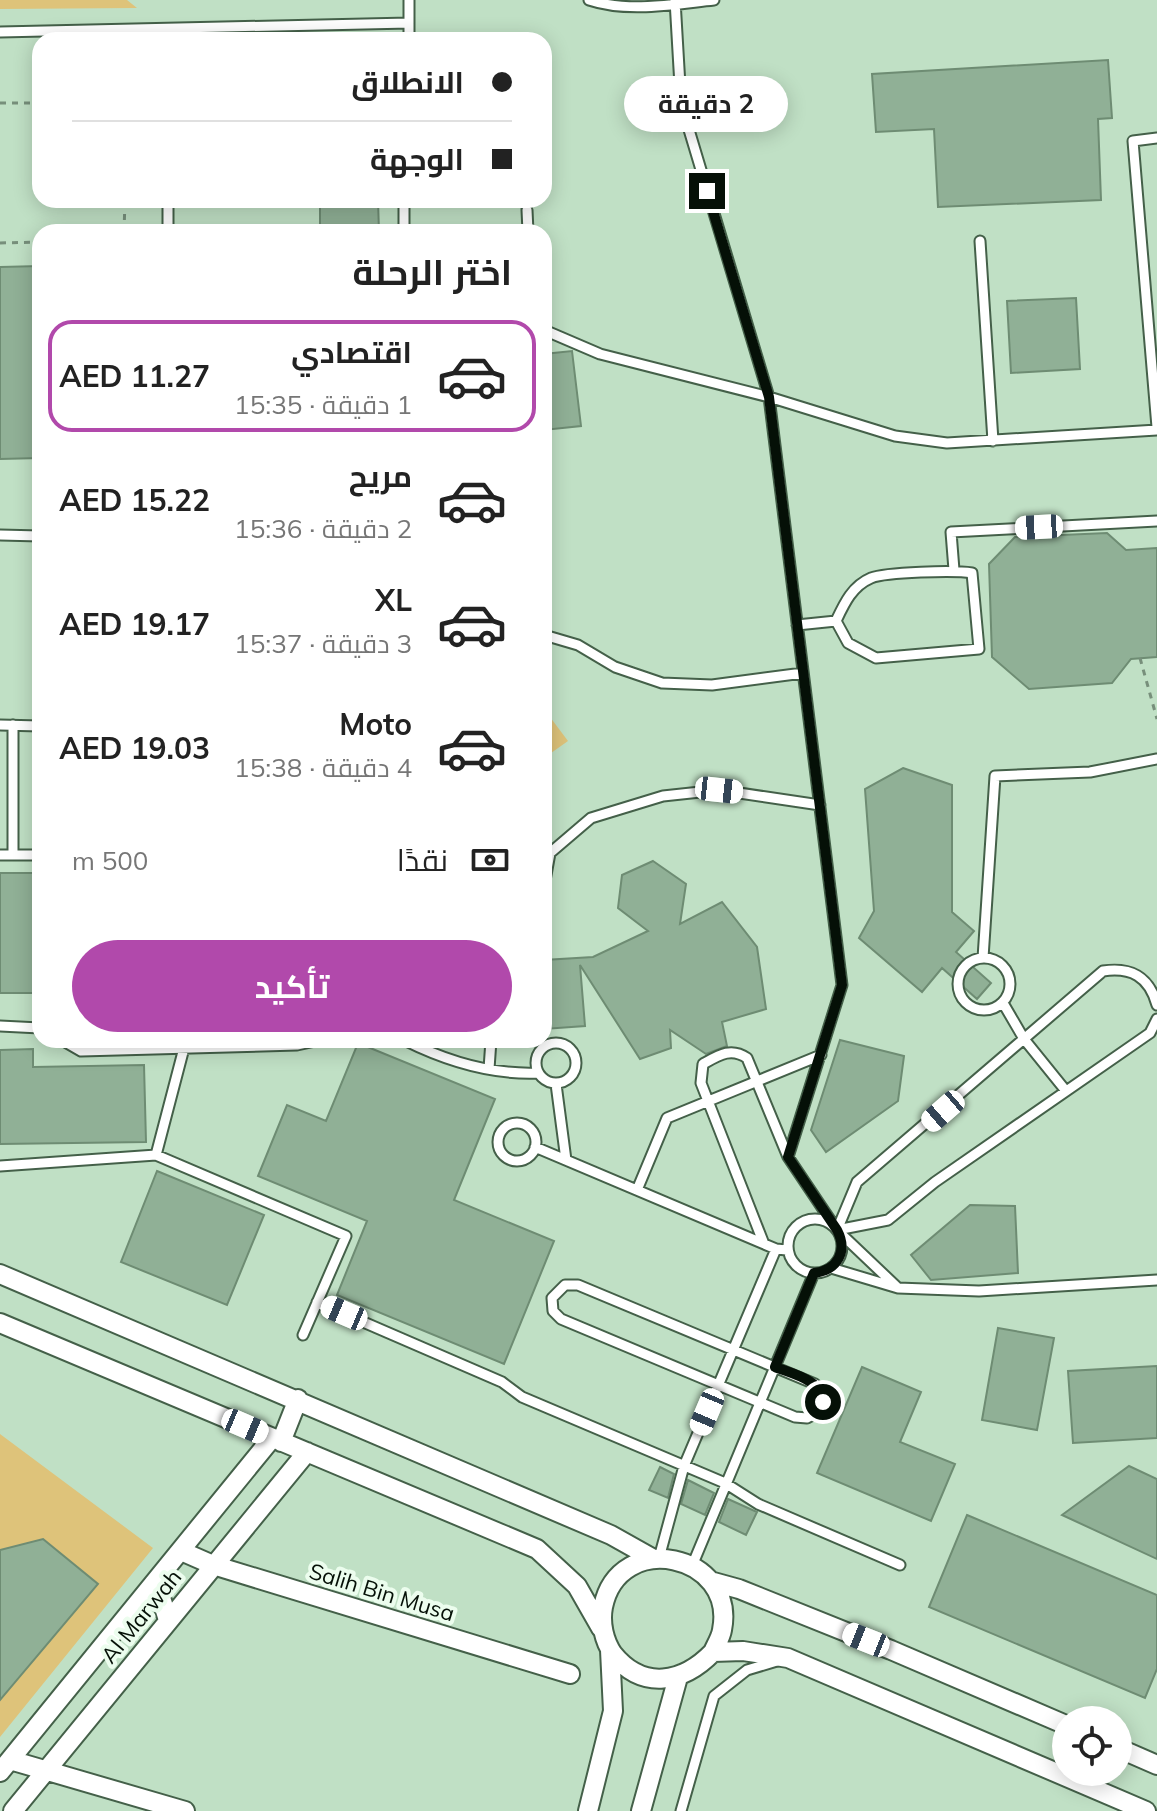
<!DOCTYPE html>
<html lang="ar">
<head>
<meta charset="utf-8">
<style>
  body { margin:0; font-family:Mulish,Cairo,sans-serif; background:#f6f6f6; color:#222; direction:rtl; height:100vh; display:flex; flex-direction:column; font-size:30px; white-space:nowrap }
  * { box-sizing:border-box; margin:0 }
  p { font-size:26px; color:#767676 }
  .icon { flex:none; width:44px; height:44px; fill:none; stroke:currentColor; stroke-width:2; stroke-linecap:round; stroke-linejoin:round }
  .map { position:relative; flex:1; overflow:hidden; direction:ltr }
  .panel { position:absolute; left:32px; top:224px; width:520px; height:824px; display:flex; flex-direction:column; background:#fff; border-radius:24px; box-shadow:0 4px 20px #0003; direction:rtl }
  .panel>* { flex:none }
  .hud { position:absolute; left:32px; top:32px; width:520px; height:176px; border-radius:24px; box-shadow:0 4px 20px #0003; direction:rtl; display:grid; align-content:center; height:176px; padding:0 40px; background:#fff }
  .tools { position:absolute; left:1052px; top:1706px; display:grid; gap:16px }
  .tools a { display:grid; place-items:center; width:80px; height:80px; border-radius:50%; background:#fff; box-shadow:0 4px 20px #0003; font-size:40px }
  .end { position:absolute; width:36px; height:36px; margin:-18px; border:10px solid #051007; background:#fff; box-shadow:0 0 0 4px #fff }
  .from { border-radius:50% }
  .bubble { position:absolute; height:56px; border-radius:28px; background:#fff; box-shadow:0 4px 20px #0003; font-size:26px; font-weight:700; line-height:56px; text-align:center; direction:rtl }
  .car { position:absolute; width:24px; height:48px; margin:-24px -12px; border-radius:10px; box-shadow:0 0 6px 2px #0007; background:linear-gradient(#fff 24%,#345 0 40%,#fff 0 76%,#345 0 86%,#fff 0) }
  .hud b { display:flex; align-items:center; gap:28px; height:76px; font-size:30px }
  .hud b+b { border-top:2px solid #e0e0e0 }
  .hud i { width:20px; height:20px; background:#222 }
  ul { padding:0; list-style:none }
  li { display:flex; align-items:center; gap:24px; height:112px; margin:0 16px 12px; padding:0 24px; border:4px solid transparent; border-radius:24px }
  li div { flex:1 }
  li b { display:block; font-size:30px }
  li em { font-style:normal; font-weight:700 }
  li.selected { border-color:#b149ab }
  li>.icon { width:72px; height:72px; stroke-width:1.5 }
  h2 { padding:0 40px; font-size:36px; line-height:96px }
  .pay { display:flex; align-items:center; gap:20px; height:88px; padding:0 40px; font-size:30px }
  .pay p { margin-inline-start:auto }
  .button { display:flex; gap:16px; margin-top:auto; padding:16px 40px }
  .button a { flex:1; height:92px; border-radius:48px; background:#b149ab; color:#fff; font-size:32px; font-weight:700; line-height:92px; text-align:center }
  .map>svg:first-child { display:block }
  .green { fill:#dec37a }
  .building { fill:#90b096; stroke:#6e8c73; stroke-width:2 }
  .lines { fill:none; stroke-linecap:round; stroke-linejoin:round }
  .lane-casing { stroke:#446049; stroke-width:13 }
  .street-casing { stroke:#446049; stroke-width:22 }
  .path { stroke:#778f7b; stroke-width:3; stroke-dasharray:6 6; stroke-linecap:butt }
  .lane { stroke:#fff; stroke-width:9 }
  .street { stroke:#fff; stroke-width:18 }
  .route { stroke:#051007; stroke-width:10 }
  .labels { text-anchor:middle; stroke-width:8; stroke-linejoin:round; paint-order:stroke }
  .street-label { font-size:22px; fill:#051007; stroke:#ecfdee }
</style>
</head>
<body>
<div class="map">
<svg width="1157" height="1811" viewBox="0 0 1157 1811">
  <rect width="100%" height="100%" fill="#c0e0c5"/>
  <path class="green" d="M0,0H127L137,8L0,9Z
    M544,709L568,741L544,758Z
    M0,1434L153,1548L0,1737Z"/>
  <path class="building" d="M1108,60L1112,118L1098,119L1101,200L938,207L934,129L876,132L872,74Z
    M320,200H378L379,232H320Z
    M40,266V458L0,459V267Z
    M1076,298L1080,369L1011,373L1007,301Z
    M572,351L581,426L544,430V354Z
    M1107,533L1126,550L1157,548V657L1131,659L1112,683L1029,689L992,657L989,564L1015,537Z
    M903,768L952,785V912L974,931L956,952L991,983L977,999L942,968L922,992L859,938L874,911L865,789Z
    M653,861L686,884L680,924L722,902L757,947L766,1009L722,1022L727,1046L706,1054L670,1030L671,1048L640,1059L580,965L585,1026L544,1029V960L593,957L648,931L618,908L622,875Z
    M0,873H40V993H0Z
    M840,1040L904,1056L898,1101L826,1152L811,1130Z
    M358,1043L495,1099L454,1200L554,1241L504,1364L337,1295L367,1221L258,1176L287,1105L326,1121Z
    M33,1049V1067L144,1065L146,1142L0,1144V1050Z
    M157,1171L264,1215L227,1305L121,1262Z
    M970,1205L1015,1206L1018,1273L931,1280L911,1255Z
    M998,1328L1054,1338L1037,1430L982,1420Z
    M1157,1366V1438L1073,1443L1068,1371Z
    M862,1367L921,1392L900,1442L955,1464L931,1521L817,1473Z
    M1129,1466L1157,1479V1559L1062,1515Z
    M660,1467L674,1474L668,1498L649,1490Z
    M688,1480L714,1493L705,1515L681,1504Z
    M728,1499L757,1512L746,1535L719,1522Z
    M967,1515L1157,1595V1669L1145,1698L929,1607Z
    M43,1539L98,1584L0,1700V1550Z"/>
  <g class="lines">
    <defs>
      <path id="lane" d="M589,0C628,13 675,4 714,0
        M675,0L681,103L769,397L842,985L788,1157
        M0,32L409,23
        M409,40V0
        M1157,138L1133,141L1157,427
        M404,200V232
        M527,210L528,232
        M168,232V200
        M980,241L993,441
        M544,330L600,354L769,397L895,436L947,443L1157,430
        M0,535L40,536
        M954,570L951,532L1157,521
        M797,625L836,621L848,643L876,658L979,649L972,573C955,570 886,572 871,578C852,586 844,604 836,621
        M544,635L578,645L615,667L662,683L712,685L803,673
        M0,725L40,726
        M13,725V855
        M0,855H40
        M544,886L550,853L591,818L663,796L719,790L820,805
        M958 984a26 26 0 1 1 52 0a26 26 0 1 1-52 0Z
        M983,958L995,776L1090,772L1157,759
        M1003,1003L1024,1039L1066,1091
        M1157,1005C1149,976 1131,967 1103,971L857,1182L837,1230L888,1220L935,1182L1150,1033L1157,1019
        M0,1026L40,1028
        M62,1040L81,1051L297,1045L320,1040
        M404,1040C446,1061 490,1075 538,1073
        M536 1063a20 20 0 1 1 40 0a20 20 0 1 1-40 0Z
        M489,1069L491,1040
        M556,1084L566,1160
        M498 1142a19 19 0 1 1 38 0a19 19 0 1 1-38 0Z
        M535,1147L776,1249L787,1250
        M156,1155L184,1048
        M0,1166L156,1155L346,1236L303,1335
        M637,1190L667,1118L821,1055
        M788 1246a27 27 0 1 1 54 0a27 27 0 1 1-54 0Z
        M764,1244L701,1083L703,1064C719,1055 731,1047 747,1058L788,1157L837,1230L898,1288
        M831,1268L898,1288L979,1291L1157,1280
        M565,1285H578L815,1384L823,1395L820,1411L807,1418L795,1417L561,1319L553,1311L552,1298Z
        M317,1302L502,1382L522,1397L725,1483L758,1504L900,1565
        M659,1558L684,1466L776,1249
        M692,1566L814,1273
        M681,1811L714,1696L747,1670L777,1661"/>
      <path id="street" d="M0,1274L611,1535L652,1558
        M0,1323L537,1549L577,1586L601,1628
        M281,1442L298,1399
        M181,1551L213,1565L570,1674
        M710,1581L739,1589L891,1650L1066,1725
        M156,1582L168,1620
        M713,1652C716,1645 721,1637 722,1630C737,1554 619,1528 603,1607C600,1623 604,1641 613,1654C643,1691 683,1683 713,1652L743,1651L788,1658L1146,1811
        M1118,1748L1157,1765
        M10,1760L185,1811
        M0,1772L272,1438
        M13,1811L307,1452
        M588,1811L613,1711L610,1650
        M641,1811L678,1677"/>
    </defs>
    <use href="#lane" class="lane-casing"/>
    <use href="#street" class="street-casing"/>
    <path class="path" d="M0,103H40
      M124,232L125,200
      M0,243L40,242
      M1140,658L1157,719"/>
    <use href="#lane" class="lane"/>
    <use href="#street" class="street"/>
  </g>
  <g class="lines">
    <path class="route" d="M707,191L769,397L842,985L788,1157L837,1230C848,1251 838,1270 814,1273L775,1367C793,1374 822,1380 823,1402"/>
  </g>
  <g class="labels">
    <g class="street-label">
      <text transform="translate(382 1592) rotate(17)" y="8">Salih Bin Musa</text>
      <text transform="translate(141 1616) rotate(-51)" y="8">Al Marwah</text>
    </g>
  </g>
</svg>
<div class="tools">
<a><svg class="icon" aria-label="locate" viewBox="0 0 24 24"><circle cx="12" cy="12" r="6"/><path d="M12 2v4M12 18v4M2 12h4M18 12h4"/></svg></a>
</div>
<i class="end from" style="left:823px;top:1402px"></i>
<i class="end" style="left:707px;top:191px"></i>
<div class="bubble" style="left:624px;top:76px;width:164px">2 دقيقة</div>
<i class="car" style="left:1039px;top:527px;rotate:267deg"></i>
<i class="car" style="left:719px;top:790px;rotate:96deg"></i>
<i class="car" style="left:943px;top:1111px;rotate:229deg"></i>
<i class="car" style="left:344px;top:1313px;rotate:293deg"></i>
<i class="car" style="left:707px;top:1412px;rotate:203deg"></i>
<i class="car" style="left:245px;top:1426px;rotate:113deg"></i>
<i class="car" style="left:866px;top:1640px;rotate:292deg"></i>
<div class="hud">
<b><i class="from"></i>الانطلاق</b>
<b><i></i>الوجهة</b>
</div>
<section class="panel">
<h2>اختر الرحلة</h2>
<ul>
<li class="selected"><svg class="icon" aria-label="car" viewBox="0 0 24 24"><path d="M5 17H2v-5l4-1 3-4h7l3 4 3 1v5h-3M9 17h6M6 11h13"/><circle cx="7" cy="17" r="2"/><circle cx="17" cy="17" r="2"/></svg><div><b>اقتصادي</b><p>1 دقيقة · 15:35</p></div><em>AED 11.27</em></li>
<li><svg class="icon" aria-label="car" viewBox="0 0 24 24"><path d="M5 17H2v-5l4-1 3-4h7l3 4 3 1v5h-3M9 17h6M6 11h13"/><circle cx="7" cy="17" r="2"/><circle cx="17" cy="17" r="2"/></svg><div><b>مريح</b><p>2 دقيقة · 15:36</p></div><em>AED 15.22</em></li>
<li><svg class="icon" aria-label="car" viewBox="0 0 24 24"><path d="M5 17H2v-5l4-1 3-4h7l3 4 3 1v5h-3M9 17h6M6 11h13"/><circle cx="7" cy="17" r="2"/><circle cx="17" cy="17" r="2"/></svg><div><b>XL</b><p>3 دقيقة · 15:37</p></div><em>AED 19.17</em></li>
<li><svg class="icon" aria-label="car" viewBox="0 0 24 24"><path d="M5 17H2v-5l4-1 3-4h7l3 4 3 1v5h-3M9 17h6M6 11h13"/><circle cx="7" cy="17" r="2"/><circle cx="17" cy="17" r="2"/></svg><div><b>Moto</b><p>4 دقيقة · 15:38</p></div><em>AED 19.03</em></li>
</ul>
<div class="pay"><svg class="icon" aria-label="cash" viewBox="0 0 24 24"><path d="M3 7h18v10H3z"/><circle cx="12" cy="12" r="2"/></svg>نقدًا<p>500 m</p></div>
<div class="button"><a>تأكيد</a></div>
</section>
</div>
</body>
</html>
